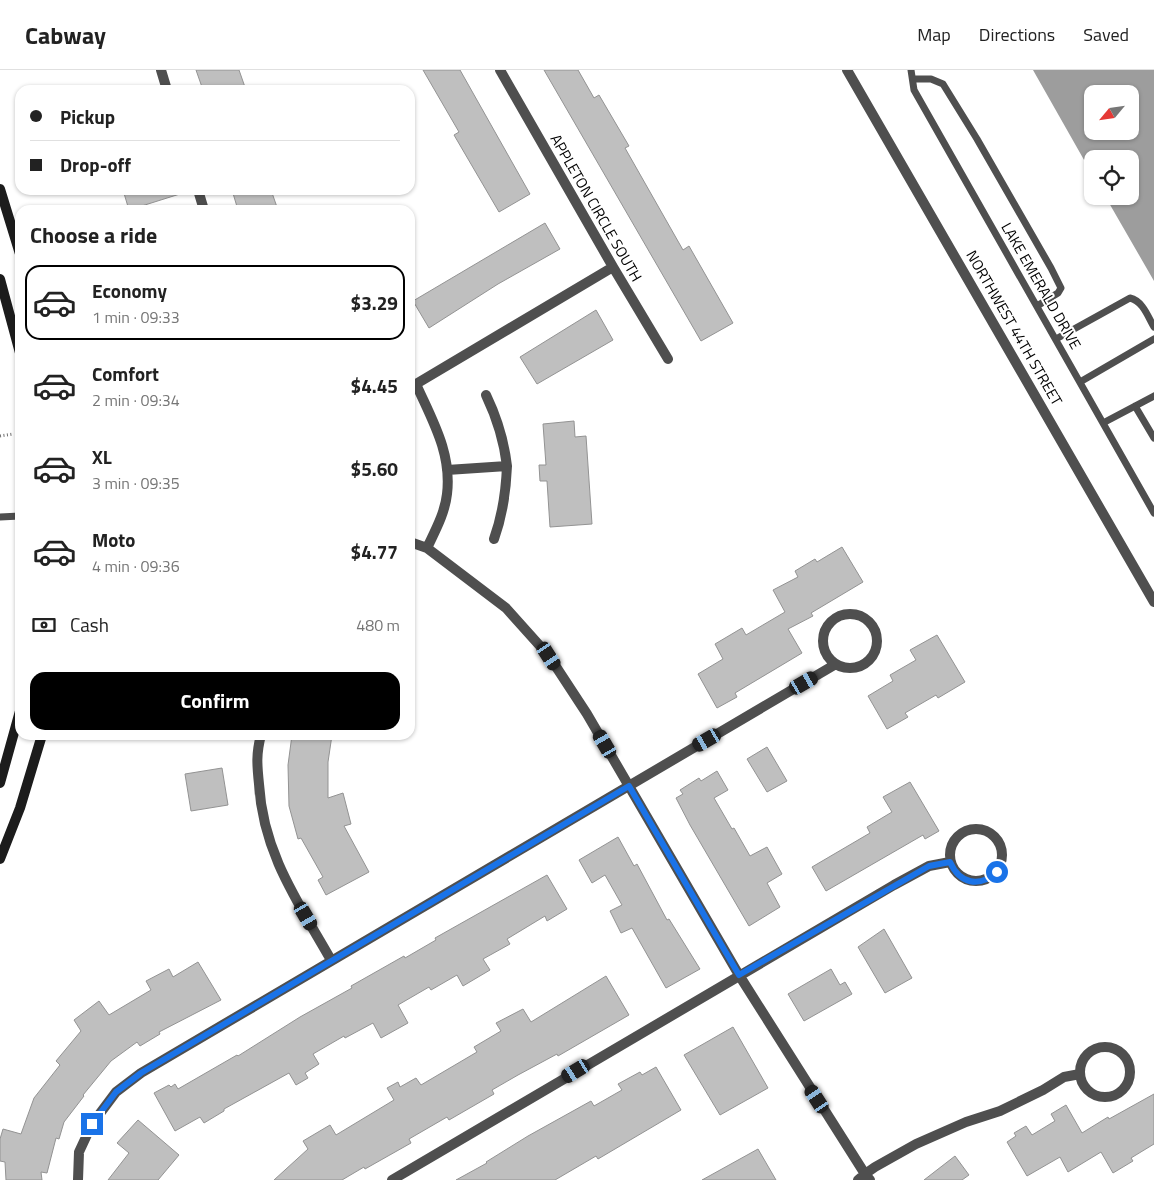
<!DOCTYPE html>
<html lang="en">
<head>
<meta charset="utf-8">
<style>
  body { margin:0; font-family:"Titillium Web",sans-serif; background:#f2f2f2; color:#222; height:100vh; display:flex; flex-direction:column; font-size:19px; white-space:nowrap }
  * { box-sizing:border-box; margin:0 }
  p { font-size:16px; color:#767676 }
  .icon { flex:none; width:28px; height:28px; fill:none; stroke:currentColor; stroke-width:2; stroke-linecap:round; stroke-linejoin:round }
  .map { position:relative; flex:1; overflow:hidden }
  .side { position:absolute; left:15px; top:135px; width:400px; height:535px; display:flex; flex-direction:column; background:#fff; border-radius:15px; box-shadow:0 1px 4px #0004 }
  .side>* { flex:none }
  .hud { position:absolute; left:15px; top:15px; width:400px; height:110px; border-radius:15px; box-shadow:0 1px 4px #0004; display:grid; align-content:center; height:110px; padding:0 15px; background:#fff }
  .needle { width:32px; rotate:241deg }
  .tools { position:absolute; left:1084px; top:15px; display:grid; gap:10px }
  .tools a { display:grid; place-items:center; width:55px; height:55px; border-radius:10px; background:#fff; box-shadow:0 1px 4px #0004; font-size:25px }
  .end { position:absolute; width:22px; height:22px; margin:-11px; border:6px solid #1a73e8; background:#fff; box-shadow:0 0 0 2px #fff }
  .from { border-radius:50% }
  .car { position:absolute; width:15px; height:30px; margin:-15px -8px; border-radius:6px; box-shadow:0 0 4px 1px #0007; background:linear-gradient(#222 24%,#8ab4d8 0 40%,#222 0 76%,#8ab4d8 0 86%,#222 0) }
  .hud b { display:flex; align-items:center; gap:18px; height:48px; font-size:19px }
  .hud b+b { border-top:1px solid #e0e0e0 }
  .hud i { width:12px; height:12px; background:#222 }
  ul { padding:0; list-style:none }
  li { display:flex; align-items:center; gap:15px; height:75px; margin:0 10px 8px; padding:0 5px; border:2px solid transparent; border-radius:15px }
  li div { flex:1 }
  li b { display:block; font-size:19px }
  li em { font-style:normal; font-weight:700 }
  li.selected { border-color:#000 }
  li>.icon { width:45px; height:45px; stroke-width:1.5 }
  h2 { padding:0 15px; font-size:22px; line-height:60px }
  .pay { display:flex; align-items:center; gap:12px; height:55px; padding:0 15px; font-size:19px }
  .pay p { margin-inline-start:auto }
  .primary-button { display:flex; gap:10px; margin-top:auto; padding:10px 15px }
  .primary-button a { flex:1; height:58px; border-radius:15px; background:#000; color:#fff; font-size:20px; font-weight:700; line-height:58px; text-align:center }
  header { display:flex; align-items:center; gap:30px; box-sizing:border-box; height:70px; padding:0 25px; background:#fff; border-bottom:1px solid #e0e0e0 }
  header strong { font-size:24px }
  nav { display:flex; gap:28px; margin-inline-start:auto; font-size:18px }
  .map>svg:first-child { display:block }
  .water { fill:#9d9d9d; fill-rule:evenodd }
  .building { fill:#bfbfbf; stroke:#939393 }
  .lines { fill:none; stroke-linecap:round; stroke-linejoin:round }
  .path { stroke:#717171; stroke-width:3; stroke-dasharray:1 2.5; stroke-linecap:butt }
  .service { stroke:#4f4f4f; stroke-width:7 }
  .minor { stroke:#4f4f4f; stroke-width:10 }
  .tertiary { stroke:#4f4f4f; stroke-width:10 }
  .secondary { stroke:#1c1c1c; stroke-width:10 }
  .route { stroke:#1a73e8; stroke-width:6 }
  .labels { text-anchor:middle; stroke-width:4; stroke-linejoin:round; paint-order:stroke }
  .street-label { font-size:15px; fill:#000; stroke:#fff }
</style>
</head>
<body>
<header>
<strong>Cabway</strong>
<nav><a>Map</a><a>Directions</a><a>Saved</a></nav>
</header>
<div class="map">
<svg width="1154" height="1110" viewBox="0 0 1154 1110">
  <rect width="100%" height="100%" fill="#fff"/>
  <path class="water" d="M1033,0H1154V211L1105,126H1130V89H1092V104ZM1092,24H1130V61H1092Z"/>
  <path class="building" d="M196,0H239L246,20H203Z
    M423,0H460L530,124L499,142L454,65L459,62Z
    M544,0H578L594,28L599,25L629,76L625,78L683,180L689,176L733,253L701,271Z
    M123,120H183V123L129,140Z
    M232,120H271L278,140H238Z
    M545,153L560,179L498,214L429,258L413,231Z
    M596,240L613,270L537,314L520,287Z
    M574,351L575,367L586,366L592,454L550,457L547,411H540L539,395H546L543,354Z
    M842,477L863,512L811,543L813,546L788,559L802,583L735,623L737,627L717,638L698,604L723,589L715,574L742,558L746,565L785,542L773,520L798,507L795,501L815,489L817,492Z
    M937,565L965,612L938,628L936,625L905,643L908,647L887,659L868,626L893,611L890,605L916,590L910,580Z
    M292,665H332L328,692V728L343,723L351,754L344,756L369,802L326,825L318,810L323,807L301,768L298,769L289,736L288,695Z
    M767,677L787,711L767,722L747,689Z
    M222,698L228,735L191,741L185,704Z
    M717,701L728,720L714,728L732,759L734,758L750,786L767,777L782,804L767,813L780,837L749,856L690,755L676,728L683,724L680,720L699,708L701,711Z
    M910,712L939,761L925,769L923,765L826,821L812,797L870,763L867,757L892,742L883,727Z
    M618,767L634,796L637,794L667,850L669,849L700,899L666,918L632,858L621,863L610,841L622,835L605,805L592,813L579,790Z
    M547,805L567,839L547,851L545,846L507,869L510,874L483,889L490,900L463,916L457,905L431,920L429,917L398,935L408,953L381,968L373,953L345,968L344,966L313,984L319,994L305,1003L308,1008L296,1015L289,1003L224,1039V1041L204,1053L200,1047L175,1061L154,1023L169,1015L171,1017L175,1014L178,1019L237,985L238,986L300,947L352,918L351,916L404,886L405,888L436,870L435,868Z
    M884,859L912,908L885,923L858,877Z
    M198,892L221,930L159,962L160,964L140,976L137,972L111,991L83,1025L84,1026L64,1052L59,1069L56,1068L47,1103L41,1102L42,1110H6L5,1092L0,1091V1069L3,1059L21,1064L34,1028L60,995L56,991L81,961L74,950L99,931L109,945L151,920L146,911L169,899L173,907Z
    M831,899L840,915L845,912L852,924L804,951L788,924Z
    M606,906L629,945L558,986L557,984L518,1005L492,1020L494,1024L449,1050L447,1047L409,1069L411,1073L365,1099L364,1097L342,1110H274L308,1079L303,1071L330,1055L336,1065L394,1030L387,1018L398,1012L400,1017L416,1008L421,1015L477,982L474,977L501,961L496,953L523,939L531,952Z
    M733,957L768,1018L720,1045L684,985Z
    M656,997L681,1040L598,1089L596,1086L555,1110H456L487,1093L486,1092L528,1066L591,1031L594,1036L622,1020L618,1014L640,1002L642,1005Z
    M1154,1024V1074L1131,1088L1133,1091L1113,1103L1101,1082L1068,1102L1060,1087L1027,1106L1007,1072L1016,1066L1014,1063L1026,1056L1032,1065L1055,1051L1051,1044L1066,1035L1082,1063L1108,1047L1109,1049Z
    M138,1050L179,1085L158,1110H108L129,1083L117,1073Z
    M758,1079L776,1110H702Z
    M955,1086L969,1105L962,1110H924Z"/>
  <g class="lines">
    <path class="path" d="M0,366L13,364"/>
    <path class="service" d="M911,0L914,20L1154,443
      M913,9H931L943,14L977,69L1051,198L1061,218L1058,223L1037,236
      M1056,269L1130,228C1143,231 1148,247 1154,257
      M1080,312L1154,269
      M1135,336L1154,368
      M1103,353L1154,326
      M0,447L20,446"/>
    <path class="minor" d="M161,0L167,20
      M500,0L613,197L668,289
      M198,120L204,140
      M486,325C497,348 504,370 507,396
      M447,400L507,396C506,421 503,444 494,469
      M410,472L427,478L506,538L549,586L587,644L739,905L865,1104L858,1110
      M427,478C435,461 445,443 447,424C452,383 432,350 416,314L613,197
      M823 571a27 27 0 1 1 54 0a27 27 0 1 1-54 0Z
      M261,665C256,684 257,695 259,714C263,783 298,832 331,890
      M950 785a26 26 0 1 1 52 0a26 26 0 1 1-52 0Z
      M1080 1002a25 25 0 1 1 50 0a25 25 0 1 1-50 0Z
      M78,1110L79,1082L92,1054L116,1022L141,1003L836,594
      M392,1110L894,815L929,796L950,792
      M870,1110L865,1104L875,1097L916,1074L966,1052L1000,1041L1043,1020L1064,1007L1080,1004"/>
    <path class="tertiary" d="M847,0L1154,532"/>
    <path class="secondary" d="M0,119L20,184
      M0,209L20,283
      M0,713L20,641
      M0,789L20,738L42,665"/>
  </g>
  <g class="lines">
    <path class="route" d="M92,1054L116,1022L141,1003L629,716L739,905L929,796L950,792C960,814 979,818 997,802"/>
  </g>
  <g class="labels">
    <g class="street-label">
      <text transform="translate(596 138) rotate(60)" y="5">APPLETON CIRCLE SOUTH</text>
      <text transform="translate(1041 216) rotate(60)" y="5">LAKE EMERALD DRIVE</text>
      <text transform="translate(1014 258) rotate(60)" y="5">NORTHWEST 44TH STREET</text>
    </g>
  </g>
</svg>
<div class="tools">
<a><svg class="needle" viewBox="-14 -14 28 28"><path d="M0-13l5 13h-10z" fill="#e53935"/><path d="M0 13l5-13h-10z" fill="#767676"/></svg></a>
<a><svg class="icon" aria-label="locate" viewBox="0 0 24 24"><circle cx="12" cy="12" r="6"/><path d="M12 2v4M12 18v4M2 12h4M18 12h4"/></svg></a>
</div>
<i class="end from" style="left:997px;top:802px"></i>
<i class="end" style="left:92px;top:1054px"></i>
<i class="car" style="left:549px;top:586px;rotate:147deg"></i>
<i class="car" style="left:804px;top:613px;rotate:60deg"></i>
<i class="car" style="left:707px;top:670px;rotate:240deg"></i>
<i class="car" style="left:605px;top:674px;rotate:330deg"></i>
<i class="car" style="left:306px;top:846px;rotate:150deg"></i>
<i class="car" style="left:576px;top:1001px;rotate:239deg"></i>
<i class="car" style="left:817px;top:1029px;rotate:327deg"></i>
<div class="hud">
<b><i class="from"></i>Pickup</b>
<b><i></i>Drop-off</b>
</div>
<section class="side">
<h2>Choose a ride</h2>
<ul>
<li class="selected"><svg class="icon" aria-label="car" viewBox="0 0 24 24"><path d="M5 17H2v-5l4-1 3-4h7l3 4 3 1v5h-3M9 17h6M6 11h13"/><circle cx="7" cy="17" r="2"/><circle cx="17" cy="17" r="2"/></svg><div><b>Economy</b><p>1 min · 09:33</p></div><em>$3.29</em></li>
<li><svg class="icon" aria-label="car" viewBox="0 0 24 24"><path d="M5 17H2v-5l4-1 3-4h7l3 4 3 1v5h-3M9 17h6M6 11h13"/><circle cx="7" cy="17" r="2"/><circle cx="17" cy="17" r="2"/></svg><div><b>Comfort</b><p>2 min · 09:34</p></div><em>$4.45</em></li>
<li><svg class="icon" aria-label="car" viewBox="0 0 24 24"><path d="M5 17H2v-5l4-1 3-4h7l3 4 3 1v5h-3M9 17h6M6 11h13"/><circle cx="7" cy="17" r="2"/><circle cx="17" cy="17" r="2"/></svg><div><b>XL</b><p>3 min · 09:35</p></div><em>$5.60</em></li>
<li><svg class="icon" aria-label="car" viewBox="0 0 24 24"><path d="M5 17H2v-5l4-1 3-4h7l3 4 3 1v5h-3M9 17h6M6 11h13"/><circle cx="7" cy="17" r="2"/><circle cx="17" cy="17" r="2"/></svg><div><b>Moto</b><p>4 min · 09:36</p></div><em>$4.77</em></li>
</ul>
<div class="pay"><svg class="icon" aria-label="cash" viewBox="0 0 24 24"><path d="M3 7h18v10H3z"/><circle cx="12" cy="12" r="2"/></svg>Cash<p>480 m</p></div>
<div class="primary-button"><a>Confirm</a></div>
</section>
</div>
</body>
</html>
